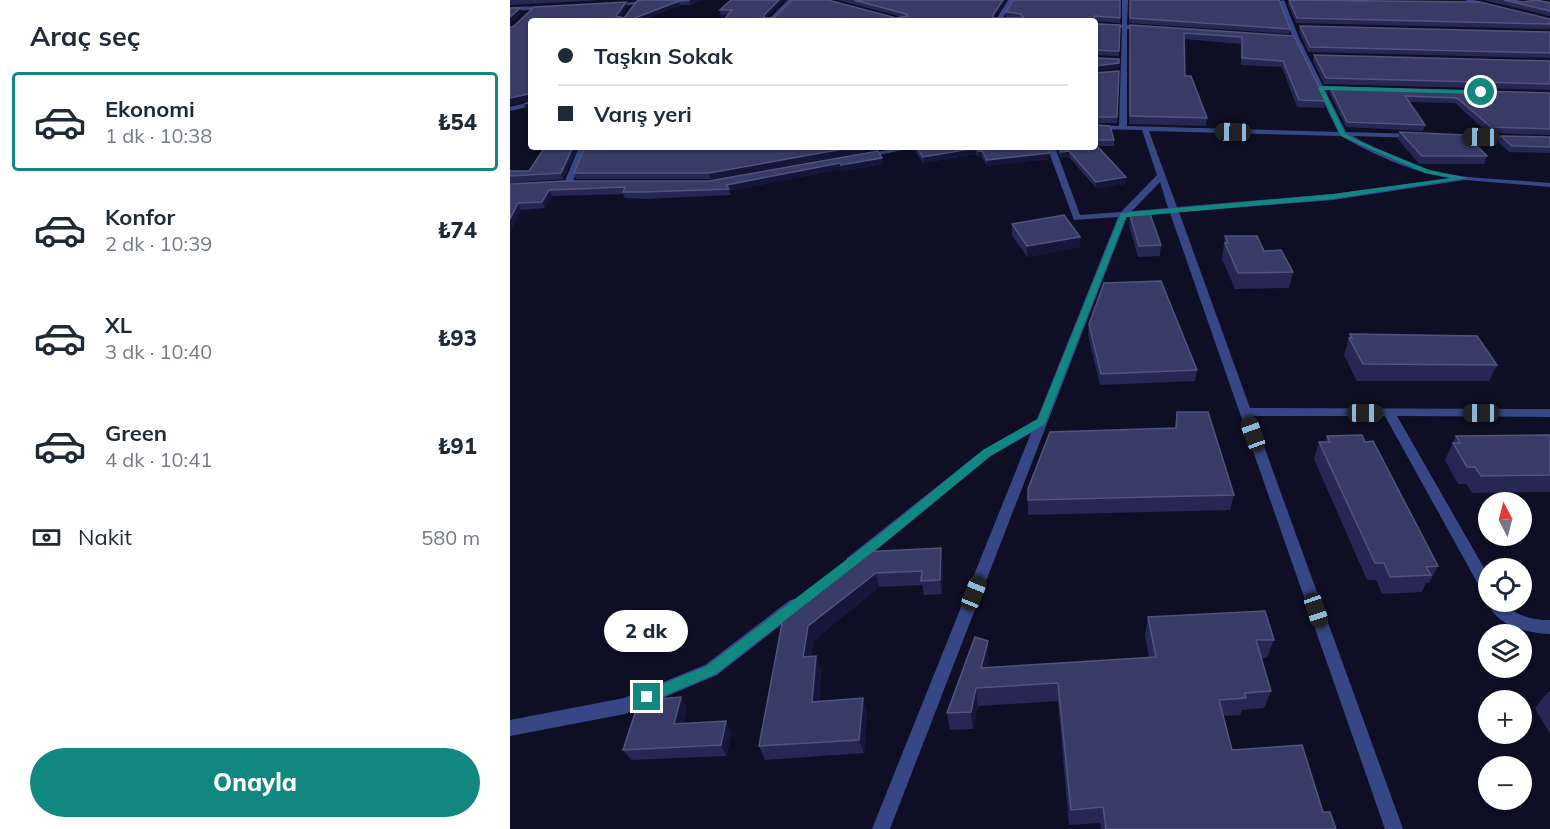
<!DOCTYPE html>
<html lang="tr">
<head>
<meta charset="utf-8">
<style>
  body { margin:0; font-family:Mulish,sans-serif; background:#f6f6f7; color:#1f2937; height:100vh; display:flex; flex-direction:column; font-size:22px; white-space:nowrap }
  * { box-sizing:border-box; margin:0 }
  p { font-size:20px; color:#747a83 }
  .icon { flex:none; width:33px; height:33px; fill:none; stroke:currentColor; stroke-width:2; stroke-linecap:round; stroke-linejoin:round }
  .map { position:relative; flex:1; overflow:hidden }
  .side { display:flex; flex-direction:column; background:#fff; width:510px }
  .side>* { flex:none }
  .banner { position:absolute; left:18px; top:18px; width:570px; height:132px; border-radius:6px; box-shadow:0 2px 4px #0004; display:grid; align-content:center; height:132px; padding:0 30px; background:#fff }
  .needle { width:39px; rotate:353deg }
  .buttons { position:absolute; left:968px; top:492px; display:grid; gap:12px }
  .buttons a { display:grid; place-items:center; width:54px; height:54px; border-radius:50%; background:#fff; box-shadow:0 2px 4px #0004; font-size:30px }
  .end { position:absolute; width:27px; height:27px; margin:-14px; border:8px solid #11887f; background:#fff; box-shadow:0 0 0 3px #fff }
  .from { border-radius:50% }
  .bubble { position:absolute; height:42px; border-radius:21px; background:#fff; box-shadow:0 2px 4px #0004; font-size:20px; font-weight:800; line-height:42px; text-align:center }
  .car { position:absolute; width:18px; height:36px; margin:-18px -9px; border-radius:8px; box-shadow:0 0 4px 2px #0007; background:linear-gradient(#222 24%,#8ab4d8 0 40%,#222 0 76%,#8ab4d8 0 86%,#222 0) }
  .banner b { display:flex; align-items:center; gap:21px; height:57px; font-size:22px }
  .banner b+b { border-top:2px solid #e0e1e3 }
  .banner i { width:15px; height:15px; background:#1f2937 }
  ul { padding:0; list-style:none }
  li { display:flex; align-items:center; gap:18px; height:99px; margin:0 12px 9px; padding:0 18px; border:3px solid transparent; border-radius:6px }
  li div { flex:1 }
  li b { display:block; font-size:22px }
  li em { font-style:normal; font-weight:800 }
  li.active { border-color:#11887f }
  li>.icon { width:54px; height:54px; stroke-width:1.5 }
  h2 { padding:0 30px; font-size:27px; line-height:72px }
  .pay { display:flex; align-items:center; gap:15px; height:66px; padding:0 30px; font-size:22px }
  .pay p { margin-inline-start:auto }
  .button { display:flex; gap:12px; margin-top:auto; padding:12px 30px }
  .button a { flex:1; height:69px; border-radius:36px; background:#11887f; color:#fff; font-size:24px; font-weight:800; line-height:69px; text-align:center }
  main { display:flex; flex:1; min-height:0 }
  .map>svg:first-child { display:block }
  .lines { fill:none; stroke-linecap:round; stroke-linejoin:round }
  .minor { fill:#374785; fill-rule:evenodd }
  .tertiary { fill:#374785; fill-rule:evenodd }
  .wall { fill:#262853 }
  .shaded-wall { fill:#151639 }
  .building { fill:#383b65; stroke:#50547e; stroke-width:1.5 }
  .route { fill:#11887f }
</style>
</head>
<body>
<main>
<section class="side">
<h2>Araç seç</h2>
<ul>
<li class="active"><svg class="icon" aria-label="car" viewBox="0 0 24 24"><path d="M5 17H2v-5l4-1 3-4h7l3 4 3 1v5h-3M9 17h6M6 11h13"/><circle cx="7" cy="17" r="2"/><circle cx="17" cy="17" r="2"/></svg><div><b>Ekonomi</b><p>1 dk · 10:38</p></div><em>₺54</em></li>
<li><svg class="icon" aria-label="car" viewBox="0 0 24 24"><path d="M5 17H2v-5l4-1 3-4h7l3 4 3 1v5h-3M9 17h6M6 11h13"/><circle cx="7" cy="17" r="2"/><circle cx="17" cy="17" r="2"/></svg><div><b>Konfor</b><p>2 dk · 10:39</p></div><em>₺74</em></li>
<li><svg class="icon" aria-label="car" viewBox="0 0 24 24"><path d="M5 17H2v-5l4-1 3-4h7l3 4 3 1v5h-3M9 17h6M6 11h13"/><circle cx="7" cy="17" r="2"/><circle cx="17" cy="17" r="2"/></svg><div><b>XL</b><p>3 dk · 10:40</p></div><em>₺93</em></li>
<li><svg class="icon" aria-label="car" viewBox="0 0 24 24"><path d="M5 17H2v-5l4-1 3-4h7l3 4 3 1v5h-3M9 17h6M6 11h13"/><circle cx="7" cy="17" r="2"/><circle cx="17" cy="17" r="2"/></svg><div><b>Green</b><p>4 dk · 10:41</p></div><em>₺91</em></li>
</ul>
<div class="pay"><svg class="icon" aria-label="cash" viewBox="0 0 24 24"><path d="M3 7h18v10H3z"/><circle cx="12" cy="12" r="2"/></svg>Nakit<p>580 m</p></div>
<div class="button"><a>Onayla</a></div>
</section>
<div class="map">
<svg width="1040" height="829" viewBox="0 0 1040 829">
  <rect width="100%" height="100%" fill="#0e0f25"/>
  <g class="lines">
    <path class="minor" d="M143,0H165L100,7L97,5Z
      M278,0H284L263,21H257Z
      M498,0H504L491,21H485Z
      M612,0H618L617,25L638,28L635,30L617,29V126L828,132L783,38L769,1L774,0L789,38L836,132L907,134L908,136L904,138L843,136C865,149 895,163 920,170C956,180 1002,179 1040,183V187L955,180L823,200L669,212L740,408L1040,409V417L887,416L978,575V595L973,593L875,416H743L893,829H875L660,213L617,217L380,829H362L521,433L481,456L347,566L342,568L337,566L335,562L337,558L473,450L527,419L608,217L564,220L537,147H545L570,215L611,212L647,175L632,130L585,129V125L609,126L612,28L585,27V23L612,25ZM639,131L831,136C864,155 902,172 939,178L823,194L667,207ZM650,182L658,208L622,211Z
      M954,0H964L982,5L979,7Z
      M40,6L38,9L0,11V7Z
      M21,102V106L0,111V107Z
      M939,135L1006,136L1010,138L1006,140L942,139L938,137Z
      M69,147H77L62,183L55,185L54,183Z
      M391,147H408L353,158L349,156Z
      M285,599L290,600L293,605L290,610L207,675L115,714L0,736V720L114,698L195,665L280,600Z
      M978,601L993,602C1006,616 1021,620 1040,620V634C1018,633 984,626 978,601Z"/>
    <path class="tertiary" d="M1022,0L1040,2V6L1023,1Z"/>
  </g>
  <path class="wall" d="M0,0H91L0,5Z
    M134,0H194L180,5H170L131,21H21V108L17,109L14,104L20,102V100L0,105V27H3L24,7L116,2L117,6L110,17L114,18L127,1Z
    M221,0L257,18H386L392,17L328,0H496L484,18H503L496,17V12L610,0V23L585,21H213L218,15H211L210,10Z
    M620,0L780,29L779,34L619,23Z
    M779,0L1040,19V29L786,23L778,4Z
    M973,0H1001L1013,2L1040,3V16Z
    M585,24L610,25L609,56L585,55Z
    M620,25L784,36L816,101L814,108L787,107L772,67L731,65V44L674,39L675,76L697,118L696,126L619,124Z
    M790,26L1040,32V58L798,52L789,31Z
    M804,55L1040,61V90L814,84L803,60Z
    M609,71L607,123H585L586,74Z
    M820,87L1040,93V135L978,133L945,103L899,102L915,125L913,131L836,127L819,92Z
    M585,125L604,140V146H586L616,177L615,184L586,188L559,157L551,158L546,147H585Z
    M890,132L977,156L974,164H909L888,139Z
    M991,136L1040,137V153L999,152L988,142Z
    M35,147H68L53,179L0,183V171H19Z
    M75,147H364V150L201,179H66L64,173Z
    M405,147H537L539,159L477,166L472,157H468L466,154L413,163L405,151Z
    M372,158L373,164L332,171L331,169L219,191L221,195L136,199L115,198L113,194L42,196L35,208L11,210L0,232V184L199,181Z
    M620,215L651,245L650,256L628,257L619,225Z
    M502,224L570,247L517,257L502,235Z
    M715,236L754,251L783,272L779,288L725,289L712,259Z
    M579,324L687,370L685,381L590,385L578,335Z
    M840,334L987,365L979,381H847L834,355Z
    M667,412L724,495L720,510L518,515V489L665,428Z
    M1040,435V492L962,493L956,484H948L935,460L946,436Z
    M817,436L928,566L919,583H916L912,592L872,594L866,580H857L804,459L809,442H815Z
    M431,548L433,563L432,594L414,595L412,585L369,587L303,641L301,656L311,670L309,701L353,698L357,712L354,753L255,760L249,746L274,613L351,552Z
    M638,617L764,640L757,658H751L761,691L754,708L732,710L730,715L714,716L722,750L813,812L826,829H591L590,823L559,825L548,701L468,706L463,729L440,730L437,713L479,659L477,667L639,658L635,635Z
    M1038,692H1040V734L1025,708Z
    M171,697L177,708L173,724L222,732L216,756L121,760L113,750L145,706Z"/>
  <path class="shaded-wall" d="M179,0H194L180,5Z
    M269,0H275L255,19V21L254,15Z
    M493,0H496L483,20V15Z
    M169,1L170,5L131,21H117Z
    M116,2L117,6L108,21L106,16Z
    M10,8L12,13L0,24V17Z
    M609,63V68L585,71V65Z
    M18,94L20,100L0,105V98Z
    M21,102V108L17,109L14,104Z
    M63,147H68L53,179L51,173Z
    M344,147H364V150L201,179L199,173Z
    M466,148V154L413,163V157Z
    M468,151H472V157H468Z
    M559,151V157L551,158V152Z
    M539,153V159L477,166V160Z
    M372,158L373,164L332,171L331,165Z
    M330,163L331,169L219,191L216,185Z
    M616,177L615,184L586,188V182Z
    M39,190L42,196L35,208L32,202Z
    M8,203L11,210L0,232V219Z
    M570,237V247L517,257V246Z
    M431,548L433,563L432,594L430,580Z
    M366,573L369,587L303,641L298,671L293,657L298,626Z
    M478,641L479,659L473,685L471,668Z
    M306,656L311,670L307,716L302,702Z
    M466,688L468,706L463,729L461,712Z
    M171,697L177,708L170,735L164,724Z
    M353,698L357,712L354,753L349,740Z
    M216,721L222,732L216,756L211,745Z"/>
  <path class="building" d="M134,0H180L169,1L117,21H21V102L14,104L20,102L21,96L18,94L0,98V27H3L24,7L116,2L106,16L114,18L127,1Z
    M221,0H269L254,15V18H264L282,0H318L386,18L398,16L396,14L344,0H493L483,15V18H513L511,14L496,12L503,0H610V18L585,16L583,21H213L222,10H210Z
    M620,0H769L780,29L620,18Z
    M779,0L970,2L1040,19V24L787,18Z
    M994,0H1001L1013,2L1027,0L1040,3V11Z
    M0,8H10L0,17Z
    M585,24L610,25L609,51L585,50V51Z
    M620,25L784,36L816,101L789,100L773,61L732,58V37L674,33L675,76H681L697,118L620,116Z
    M790,26L1040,32V53L800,47Z
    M804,55L1040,61V84L816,78Z
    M585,58L609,59V63L585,66Z
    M609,71L607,117H585V118V73Z
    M820,87L1040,93V129L981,127L947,98L895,96L915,125L837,122Z
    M585,125L600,126L604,140H585Z
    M890,132L956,135L977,156H912Z
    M991,136L1040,137V147L1002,146Z
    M585,146L589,148L616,177L586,182L559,151L551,152L549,147H585Z
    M35,147H63L51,173L0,176V171H19Z
    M75,147H344L199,173H64Z
    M406,147H537L539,153L477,160L472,151H468L466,148L413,157Z
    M368,151L372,158L331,165L330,163L216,185L219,189L134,192H113L115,187L39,190L32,202L8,203L0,219V184L55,181H199Z
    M640,214L651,245L629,246L620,215Z
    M554,215L570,237L517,246L502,224Z
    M715,236H747L754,251L771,250L783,272L728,273L715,243H718Z
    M651,281L687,370L591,374L579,324L594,283Z
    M840,334L967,336L987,365L853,364L839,338H842Z
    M667,412H698L724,495L518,500V489L540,432L666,428Z
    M852,435L855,442L863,441L928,566L916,567L921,575L880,577L874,563H865L809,442H820L817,436Z
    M1040,435V475L971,476L965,467H957L943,443H950L946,436Z
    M431,548L430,580L411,581L412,571L366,573L298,626L293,657L306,656L302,702L353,698L349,740L249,746L274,613L351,552Z
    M755,611L764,640H746L761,691L735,693L736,698L709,700L722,750L792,745L813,812H820L826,829H596L593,807L561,810L548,683L466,688L461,712L437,713L465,637L478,641L471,668L646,657L638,617Z
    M171,697L164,724L216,721L211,745L113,750L127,707L145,706L147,699Z"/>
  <path class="route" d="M811,86L973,91L971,94L814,90L835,133L844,139L919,170L958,178L823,199L616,217L535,424L480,456L378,540L206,674L137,703L132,701L130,697L132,692L197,666L370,534L473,450L528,419L611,213L823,194L942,178L915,173L831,136L808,88Z"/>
</svg>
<div class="buttons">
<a><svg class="needle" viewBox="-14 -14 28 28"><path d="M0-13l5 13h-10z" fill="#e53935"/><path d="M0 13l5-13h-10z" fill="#747a83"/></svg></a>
<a><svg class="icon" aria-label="locate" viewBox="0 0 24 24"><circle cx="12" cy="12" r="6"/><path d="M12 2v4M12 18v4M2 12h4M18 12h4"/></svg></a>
<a><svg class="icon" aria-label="layers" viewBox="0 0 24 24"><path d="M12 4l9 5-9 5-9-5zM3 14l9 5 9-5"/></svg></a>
<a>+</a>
<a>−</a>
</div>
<i class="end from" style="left:971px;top:92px"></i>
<i class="end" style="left:137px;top:697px"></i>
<div class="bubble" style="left:94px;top:610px;width:84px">2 dk</div>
<i class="car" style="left:723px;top:132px;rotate:271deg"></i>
<i class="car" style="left:971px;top:137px;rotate:271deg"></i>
<i class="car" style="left:855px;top:413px;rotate:90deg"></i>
<i class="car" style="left:971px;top:413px;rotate:270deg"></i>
<i class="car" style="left:743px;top:434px;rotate:340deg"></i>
<i class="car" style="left:464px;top:593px;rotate:22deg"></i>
<i class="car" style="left:806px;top:610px;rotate:161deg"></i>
<div class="banner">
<b><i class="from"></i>Taşkın Sokak</b>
<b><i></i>Varış yeri</b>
</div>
</div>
</main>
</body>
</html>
